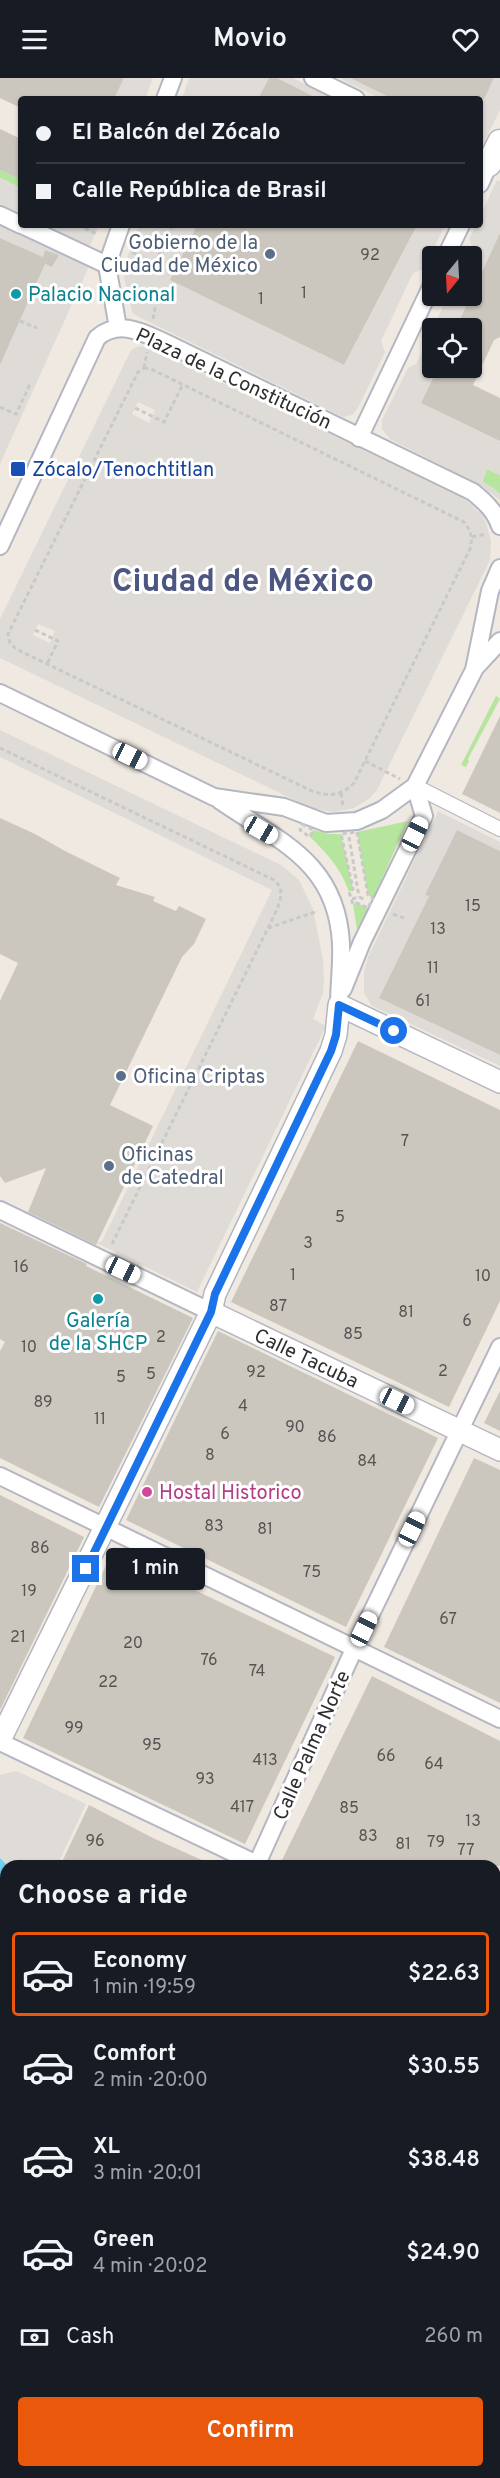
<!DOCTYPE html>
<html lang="en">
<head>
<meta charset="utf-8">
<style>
  body { margin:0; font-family:Overpass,sans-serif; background:#242831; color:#f1f3f6; height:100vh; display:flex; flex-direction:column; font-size:22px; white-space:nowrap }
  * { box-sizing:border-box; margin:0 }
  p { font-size:20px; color:#9ea1a6 }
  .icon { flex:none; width:33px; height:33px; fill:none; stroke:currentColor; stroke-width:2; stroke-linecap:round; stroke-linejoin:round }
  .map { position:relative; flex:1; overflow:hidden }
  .side { position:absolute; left:0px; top:1782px; width:501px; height:618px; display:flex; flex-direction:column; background:#171b24; border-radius:18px 18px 0 0; box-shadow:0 2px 4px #0004 }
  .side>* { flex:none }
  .guide { position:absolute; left:18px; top:18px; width:465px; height:132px; border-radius:6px; box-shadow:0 2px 4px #0004; display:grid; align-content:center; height:132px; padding:0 18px; background:#171b24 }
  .needle { width:39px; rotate:198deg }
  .tools { position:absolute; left:422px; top:168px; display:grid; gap:12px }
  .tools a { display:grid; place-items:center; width:60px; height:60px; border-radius:6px; background:#171b24; box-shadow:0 2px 4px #0004; font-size:30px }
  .end { position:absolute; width:27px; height:27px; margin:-14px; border:8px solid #1a73e8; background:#fff; box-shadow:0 0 0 3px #fff }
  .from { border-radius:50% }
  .bubble { position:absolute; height:42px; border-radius:6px; background:#171b24; box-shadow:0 2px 4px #0004; font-size:20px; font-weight:600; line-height:42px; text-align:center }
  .car { position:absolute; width:18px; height:36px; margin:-18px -9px; border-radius:8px; box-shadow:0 0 4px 2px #0007; background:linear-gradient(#fff 24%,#345 0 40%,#fff 0 76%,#345 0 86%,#fff 0) }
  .guide b { display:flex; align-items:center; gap:21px; height:57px; font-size:22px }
  .guide b+b { border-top:2px solid #363941 }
  .guide i { width:15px; height:15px; background:#f1f3f6 }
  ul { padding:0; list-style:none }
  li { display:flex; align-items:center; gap:18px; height:84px; margin:0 12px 9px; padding:0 6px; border:3px solid transparent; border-radius:6px }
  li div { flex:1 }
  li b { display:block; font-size:22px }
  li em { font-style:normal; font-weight:600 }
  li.active { border-color:#ea580c }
  li>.icon { width:54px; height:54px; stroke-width:1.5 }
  h2 { padding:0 18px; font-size:27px; line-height:72px }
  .pay { display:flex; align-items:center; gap:15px; height:66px; padding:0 18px; font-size:22px }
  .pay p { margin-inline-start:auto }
  .button { display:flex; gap:12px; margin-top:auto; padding:12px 18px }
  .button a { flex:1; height:69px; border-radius:6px; background:#ea580c; color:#fff; font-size:24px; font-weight:600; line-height:69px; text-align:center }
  header { display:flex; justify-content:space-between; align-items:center; height:78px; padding:0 18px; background:#171b24; font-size:27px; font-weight:600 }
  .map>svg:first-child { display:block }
  .green { fill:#b6e59e }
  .plaza { fill:#dfdcd8; fill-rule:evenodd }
  .water { fill:#75cff0 }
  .building { fill:#cbc7bf }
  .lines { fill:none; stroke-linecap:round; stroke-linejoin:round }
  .pedestrian-casing { stroke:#b4b7c1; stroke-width:16 }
  .minor-casing { stroke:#b4b7c1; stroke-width:20 }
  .tertiary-casing { stroke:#b4b7c1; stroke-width:24 }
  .secondary-casing { stroke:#b4b7c1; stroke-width:27 }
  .path { stroke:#c9c9c9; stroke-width:3; stroke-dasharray:4.5 3; stroke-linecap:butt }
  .pedestrian { stroke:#fff; stroke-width:14 }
  .minor { stroke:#fff; stroke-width:16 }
  .tertiary { stroke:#fff; stroke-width:21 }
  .secondary { stroke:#fff; stroke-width:24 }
  .route { stroke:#1a73e8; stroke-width:8 }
  .service-dot { fill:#5c6f8a; stroke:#fff; stroke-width:2 }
  .culture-dot { fill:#0f9aa8; stroke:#fff; stroke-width:2 }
  .transit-dot { fill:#1a4fb4; stroke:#fff; stroke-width:2 }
  .hotel-dot { fill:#d1479c; stroke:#fff; stroke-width:2 }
  .labels { text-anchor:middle; stroke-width:6; stroke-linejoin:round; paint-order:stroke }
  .number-label { font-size:16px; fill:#555452 }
  .service-label { font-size:20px; fill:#4e5e75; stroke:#fff; text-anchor:start }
  .culture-label { font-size:20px; fill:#0d838f; stroke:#fff; text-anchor:start }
  .street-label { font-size:20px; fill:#2e2e2e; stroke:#fff }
  .transit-label { font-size:20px; fill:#164399; stroke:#fff; text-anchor:start }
  .hotel-label { font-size:20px; fill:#b23c85; stroke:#fff; text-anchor:start }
  .town-label { font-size:32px; font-weight:bold; fill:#4d5680; stroke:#fff }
</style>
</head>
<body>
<header><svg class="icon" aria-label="menu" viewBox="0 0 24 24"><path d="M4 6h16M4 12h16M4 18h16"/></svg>Movio<svg class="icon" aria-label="heart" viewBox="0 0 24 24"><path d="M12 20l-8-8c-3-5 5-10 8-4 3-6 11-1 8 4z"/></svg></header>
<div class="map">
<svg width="500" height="2400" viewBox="0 0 500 2400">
  <rect width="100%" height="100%" fill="#efe9e1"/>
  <path class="green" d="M0,92L21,102V110L0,100Z
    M487,391L500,397V416L482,404Z
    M496,618L500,621L468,681L469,683L466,689L461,687Z
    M408,743L373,820L368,817L357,754Z
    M313,752L329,756H341L353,811L349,814C342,792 327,775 310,759Z
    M357,825L368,830L357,852L353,826Z"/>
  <path class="plaza" d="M124,0H153L145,21H114Z
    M189,0H269L258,21H182Z
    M277,0H293L334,21H319Z
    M339,0H350L393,21H382Z
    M494,0H500V32L481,70L480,28Z
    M0,100L21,110V138L0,129Z
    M497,102L500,103V155L456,250H433L448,218H471V178H467L472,168L469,161L476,147H480V138Z
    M0,143L90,186L0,386V287L45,186L52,189L59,177L45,172L43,179L0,160Z
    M40,147H99L89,170Z
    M139,147H197L170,202L344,287L417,147H445L424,191L413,195L381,263L385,274L358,330L352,337L343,339L137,238L132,234L124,199L127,194H131L127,186V180Z
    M432,252V290H438L421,325L500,363V397L487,391L482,403L495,411L500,416V422L483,409L390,361L382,351V342L408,290L416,286Z
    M139,268L148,269L465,421L481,436L486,445L491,463L490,482L377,712L370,720L354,730L333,734L311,730L0,580V541L131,272ZM138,324L155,332L149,345L132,336ZM38,546L55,553L50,565L33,557Z
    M0,652L281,787L299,802L313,831L323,881L324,902L323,915L313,941L326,948L197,1214L97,1165L102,1163L272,812L0,679Z
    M438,733L500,764V773L457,752L426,817L429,818L379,920L500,977V988L372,928L364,915V895L368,879Z
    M17,1693L86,1726L57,1788H8L0,1780V1697Z
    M6,1801V1895L0,1907V1805Z
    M0,1947L6,1950V1972L0,1987Z"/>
  <path class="water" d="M0,1780L8,1788H6V1801L0,1805Z"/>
  <path class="building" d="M0,0H124L114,21H21V30L0,20Z
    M269,0H277L319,21H258Z
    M350,0H494L484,21H393Z
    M0,51L21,61V102L0,92Z
    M197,147H417L344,287L170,202Z
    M500,155V259L494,262L473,307L500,320V363L421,325L438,290H471V250H456Z
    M0,160L43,179L45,172L59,177L52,189L45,186L0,287Z
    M500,638V735L462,716Z
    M0,740L35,756L65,773L120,800L116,807L155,819L153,823L176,833L179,828L206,841L194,866L182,879L110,1027L153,1048L96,1167L28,1134L46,1090L5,1105L0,1098V923L18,885L0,876Z
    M457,752L500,773V977L379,920L429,818L425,817Z
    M358,963L500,1032V1223L449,1329L231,1224Z
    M0,1145L87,1186L86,1188L193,1240L99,1429L0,1380V1273L5,1264L0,1261Z
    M218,1253L438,1360L346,1549L126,1442Z
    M500,1313V1353L484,1345Z
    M474,1380L500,1392V1625L384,1569Z
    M0,1417L84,1459L0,1632Z
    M113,1473L335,1579L245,1766L23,1660Z
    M372,1598L500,1663V1788H290L281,1784Z
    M89,1727L153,1760L215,1788H60Z"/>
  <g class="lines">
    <defs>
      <path id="pedestrian" d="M415,708L500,751
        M406,2394L418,2400"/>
      <path id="minor" d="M313,0L356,21
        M165,21L173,0
        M480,106L489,86
        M0,137L21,147
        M22,147L107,187
        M446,178L461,147
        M118,250L107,187L121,147
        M359,360L432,207
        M0,468L97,260C118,241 142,254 164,264L473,414C485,424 495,433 500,448
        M474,591L500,563
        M0,615L214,719L284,729L326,745L357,743L382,732L415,708L474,592L490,513L500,490
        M219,722C278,763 337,783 341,866C342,886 339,907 339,927
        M343,911L362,864L424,738L415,708
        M0,1132L211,1234
        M0,1398L500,1641
        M0,1664L261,1788
        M256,1788L354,1571L500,1269
        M495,1903L500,1906
        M0,1931L6,1934
        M495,2171L500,2173"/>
      <g id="tertiary">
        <path id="s1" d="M211,1234L500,1372"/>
        <path d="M0,1662L211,1234L215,1216L331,973L336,957L339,927L500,1004"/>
        <path d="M495,1890L500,1880"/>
        <path d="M247,2400L250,2394"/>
      </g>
      <path id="secondary" d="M489,86L500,64"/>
    </defs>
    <use href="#pedestrian" class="pedestrian-casing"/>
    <use href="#minor" class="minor-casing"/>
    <use href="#tertiary" class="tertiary-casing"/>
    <use href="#secondary" class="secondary-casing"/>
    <path class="path" d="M78,147L96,156
      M132,174L169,191
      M155,185L172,150
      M153,241L158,213
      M20,243L37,250
      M144,290L151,291L464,444C471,453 473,460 470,471L354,705C341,718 329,719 312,713L16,571L10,565L8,556L138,294Z
      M144,290L147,274
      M0,329L16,336L31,304
      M135,330L164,344L183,306
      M472,459L486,456
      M35,552L58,563L47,586
      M0,670L274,802C290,814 274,836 268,850L111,1168
      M365,683L400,701
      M341,715L343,729
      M302,746L313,752L310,759L300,752Z
      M357,754L368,817L373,820L368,830L357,825L353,826L349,814L353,811L341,756Z
      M349,759L359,819
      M352,821L359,819L366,822
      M393,836L404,840
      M268,850L318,833"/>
    <use href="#pedestrian" class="pedestrian"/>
    <use href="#minor" class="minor"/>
    <use href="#tertiary" class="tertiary"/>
    <use href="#secondary" class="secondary"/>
  </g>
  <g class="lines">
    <path class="route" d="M86,1491L211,1234L215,1216L331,973L336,957L339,927L394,953"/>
  </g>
  <g class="service-dot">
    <circle cx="270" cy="176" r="6"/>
    <circle cx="121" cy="998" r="6"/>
    <circle cx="109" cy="1088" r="6"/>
  </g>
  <g class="culture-dot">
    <circle cx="16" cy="216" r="6"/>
    <circle cx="98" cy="1221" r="6"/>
  </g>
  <rect class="transit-dot" x="10" y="383" width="16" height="16" rx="3"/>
  <circle class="hotel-dot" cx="147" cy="1414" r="6"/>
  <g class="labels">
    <g class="number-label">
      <text x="370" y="182">92</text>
      <text x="304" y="220">1</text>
      <text x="261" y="226">1</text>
      <text x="473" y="833">15</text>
      <text x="438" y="856">13</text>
      <text x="433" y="895">11</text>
      <text x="423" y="928">61</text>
      <text x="405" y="1068">7</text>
      <text x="340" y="1144">5</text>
      <text x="308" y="1170">3</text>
      <text x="21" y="1194">16</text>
      <text x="293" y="1202">1</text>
      <text x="483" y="1203">10</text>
      <text x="278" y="1233">87</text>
      <text x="406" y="1239">81</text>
      <text x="467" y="1248">6</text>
      <text x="353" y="1261">85</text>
      <text x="161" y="1264">2</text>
      <text x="29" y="1274">10</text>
      <text x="443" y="1298">2</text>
      <text x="256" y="1299">92</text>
      <text x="151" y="1301">5</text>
      <text x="121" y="1304">5</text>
      <text x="43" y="1329">89</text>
      <text x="243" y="1333">4</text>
      <text x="100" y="1346">11</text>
      <text x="295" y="1354">90</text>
      <text x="225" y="1361">6</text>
      <text x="327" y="1364">86</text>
      <text x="210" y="1382">8</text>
      <text x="367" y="1388">84</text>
      <text x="214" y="1453">83</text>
      <text x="265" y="1456">81</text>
      <text x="40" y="1475">86</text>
      <text x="312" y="1499">75</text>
      <text x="29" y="1518">19</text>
      <text x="448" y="1546">67</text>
      <text x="18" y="1564">21</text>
      <text x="133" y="1570">20</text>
      <text x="209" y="1587">76</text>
      <text x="257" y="1598">74</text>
      <text x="108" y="1609">22</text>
      <text x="74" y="1655">99</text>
      <text x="152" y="1672">95</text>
      <text x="386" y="1683">66</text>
      <text x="265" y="1687">413</text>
      <text x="434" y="1691">64</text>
      <text x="205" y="1706">93</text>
      <text x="242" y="1734">417</text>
      <text x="349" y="1735">85</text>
      <text x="473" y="1748">13</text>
      <text x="368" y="1763">83</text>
      <text x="95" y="1768">96</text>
      <text x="436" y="1769">79</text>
      <text x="403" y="1771">81</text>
      <text x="466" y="1777">77</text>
    </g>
    <g class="service-label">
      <text x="258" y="171" text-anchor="end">Gobierno de la<tspan x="258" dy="23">Ciudad de México</tspan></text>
      <text x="133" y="1005">Oficina Criptas</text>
      <text x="121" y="1083">Oficinas<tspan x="121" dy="23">de Catedral</tspan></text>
    </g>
    <g class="culture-label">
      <text x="28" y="223">Palacio Nacional</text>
      <text x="98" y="1249" text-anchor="middle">Galería<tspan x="98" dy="23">de la SHCP</tspan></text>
    </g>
    <g class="street-label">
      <text transform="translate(234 300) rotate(25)" y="7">Plaza de la Constitución</text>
      <text dy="7" stroke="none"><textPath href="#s1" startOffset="106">Calle Tacuba</textPath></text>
      <text transform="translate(311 1667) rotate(-66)" y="7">Calle Palma Norte</text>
    </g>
    <g class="transit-label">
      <text x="32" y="398">Zócalo/Tenochtitlan</text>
    </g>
    <g class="hotel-label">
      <text x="159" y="1421">Hostal Historico</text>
    </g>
    <g class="town-label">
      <text x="243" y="513">Ciudad de México</text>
    </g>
  </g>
</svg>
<div class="tools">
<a><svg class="needle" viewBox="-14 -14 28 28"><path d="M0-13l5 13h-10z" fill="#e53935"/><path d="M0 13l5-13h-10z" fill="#9ea1a6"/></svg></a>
<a><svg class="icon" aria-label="locate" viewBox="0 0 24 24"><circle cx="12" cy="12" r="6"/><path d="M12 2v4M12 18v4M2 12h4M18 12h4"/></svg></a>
</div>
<i class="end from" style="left:394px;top:953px"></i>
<i class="end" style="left:86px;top:1491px"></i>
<div class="bubble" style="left:106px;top:1470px;width:99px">1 min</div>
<i class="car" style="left:130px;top:678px;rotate:116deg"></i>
<i class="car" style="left:261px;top:752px;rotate:120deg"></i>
<i class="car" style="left:415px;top:756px;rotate:26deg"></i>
<i class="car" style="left:123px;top:1192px;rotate:115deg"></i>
<i class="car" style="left:397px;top:1323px;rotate:116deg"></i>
<i class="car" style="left:412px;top:1451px;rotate:26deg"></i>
<i class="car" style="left:364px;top:1551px;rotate:26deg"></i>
<div class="guide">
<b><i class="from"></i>El Balcón del Zócalo</b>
<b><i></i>Calle República de Brasil</b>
</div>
<section class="side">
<h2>Choose a ride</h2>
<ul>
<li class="active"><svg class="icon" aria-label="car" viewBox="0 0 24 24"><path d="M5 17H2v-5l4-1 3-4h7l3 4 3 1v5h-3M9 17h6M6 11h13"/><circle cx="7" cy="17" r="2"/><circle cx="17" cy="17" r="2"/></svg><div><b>Economy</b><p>1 min · 19:59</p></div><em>$22.63</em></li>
<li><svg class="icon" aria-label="car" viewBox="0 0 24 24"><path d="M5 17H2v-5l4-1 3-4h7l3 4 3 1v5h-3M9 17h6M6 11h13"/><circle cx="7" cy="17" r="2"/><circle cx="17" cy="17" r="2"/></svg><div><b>Comfort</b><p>2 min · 20:00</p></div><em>$30.55</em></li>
<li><svg class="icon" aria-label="car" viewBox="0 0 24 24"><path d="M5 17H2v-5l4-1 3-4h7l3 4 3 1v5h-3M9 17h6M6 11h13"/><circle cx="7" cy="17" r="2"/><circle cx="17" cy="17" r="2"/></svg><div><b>XL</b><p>3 min · 20:01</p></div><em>$38.48</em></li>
<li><svg class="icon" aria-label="car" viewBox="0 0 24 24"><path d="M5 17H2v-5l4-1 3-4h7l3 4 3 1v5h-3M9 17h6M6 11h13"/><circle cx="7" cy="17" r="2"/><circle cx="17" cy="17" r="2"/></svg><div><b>Green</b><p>4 min · 20:02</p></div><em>$24.90</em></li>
</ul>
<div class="pay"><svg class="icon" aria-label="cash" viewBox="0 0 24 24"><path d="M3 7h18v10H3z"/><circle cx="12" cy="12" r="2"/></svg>Cash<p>260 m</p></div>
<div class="button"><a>Confirm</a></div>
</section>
</div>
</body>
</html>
